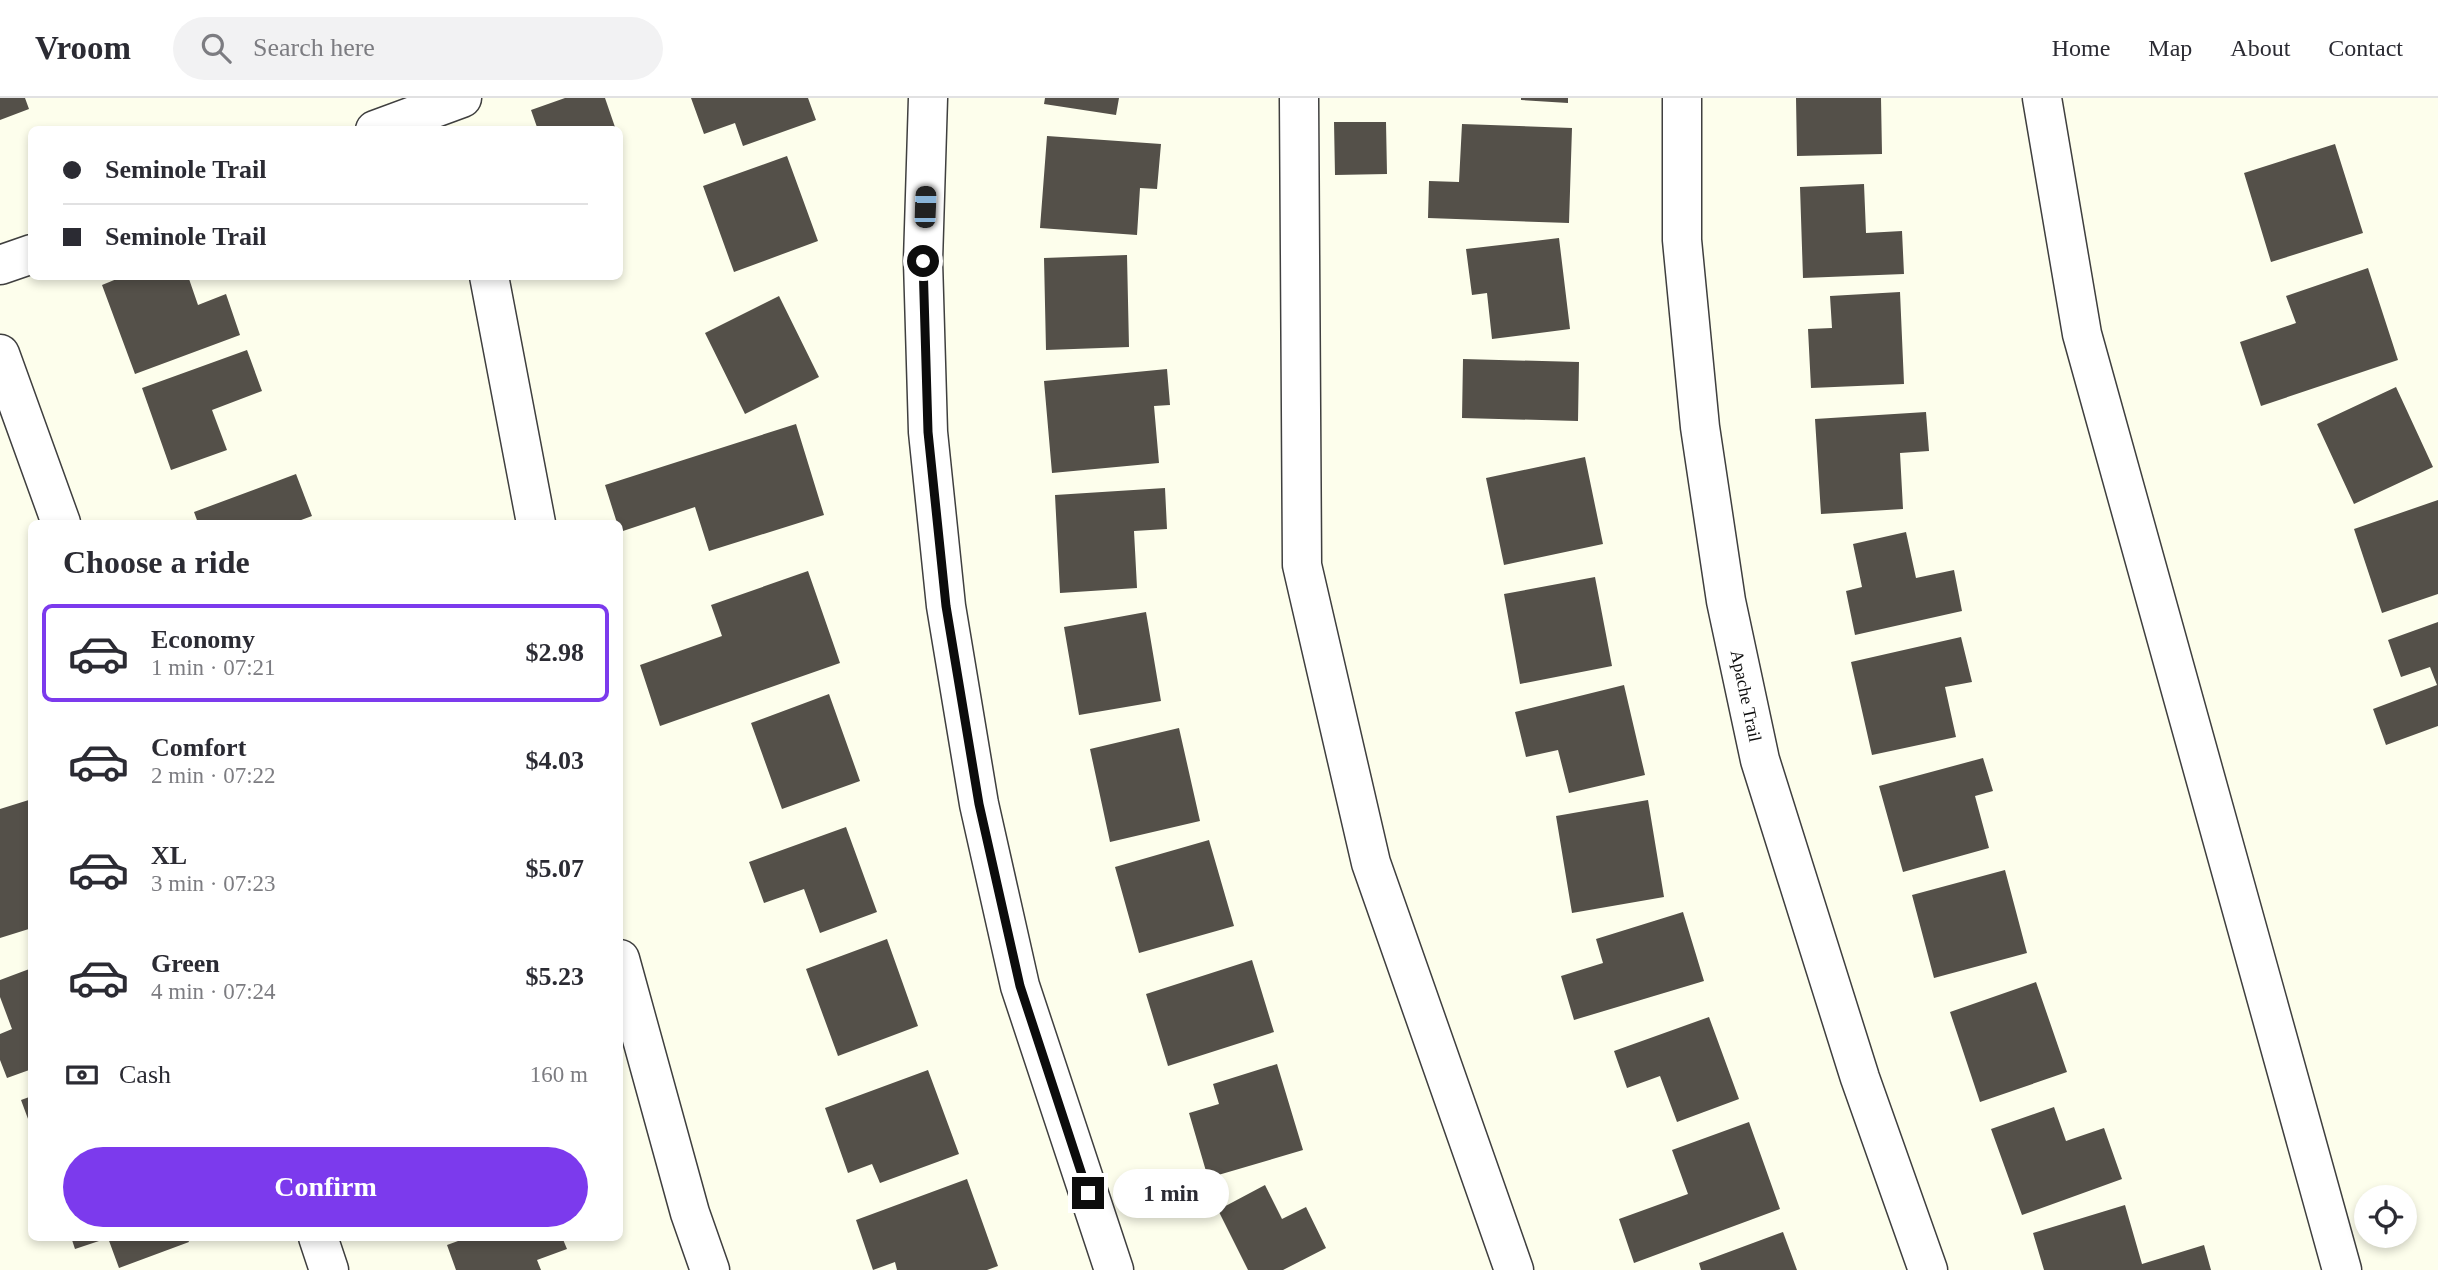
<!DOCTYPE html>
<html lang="en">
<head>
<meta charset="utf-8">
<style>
  body { margin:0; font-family:"Times New Roman",serif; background:#f2f2f3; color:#2b2b33; height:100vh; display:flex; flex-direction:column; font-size:26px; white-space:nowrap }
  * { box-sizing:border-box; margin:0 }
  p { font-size:23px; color:#7c7c81 }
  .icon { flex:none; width:38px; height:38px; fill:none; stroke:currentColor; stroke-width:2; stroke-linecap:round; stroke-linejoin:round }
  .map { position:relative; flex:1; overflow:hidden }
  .details { position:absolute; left:28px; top:422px; width:595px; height:721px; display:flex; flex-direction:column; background:#fff; border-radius:10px; box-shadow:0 4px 10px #0003 }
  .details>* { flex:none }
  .banner { position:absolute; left:28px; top:28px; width:595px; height:154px; border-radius:10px; box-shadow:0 4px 10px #0003; display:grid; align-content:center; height:154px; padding:0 35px; background:#fff }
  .tools { position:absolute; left:2354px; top:1087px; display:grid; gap:14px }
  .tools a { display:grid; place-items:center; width:63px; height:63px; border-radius:50%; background:#fff; box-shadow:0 4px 10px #0003; font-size:35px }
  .end { position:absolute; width:32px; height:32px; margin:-16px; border:9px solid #0c0c0c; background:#fff; box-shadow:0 0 0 4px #fff }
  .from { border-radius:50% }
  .bubble { position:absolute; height:49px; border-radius:24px; background:#fff; box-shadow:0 4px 10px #0003; font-size:23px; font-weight:600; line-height:49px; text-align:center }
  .car { position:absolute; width:21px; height:42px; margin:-21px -10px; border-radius:9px; box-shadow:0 0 5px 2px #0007; background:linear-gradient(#222 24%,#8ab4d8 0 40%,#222 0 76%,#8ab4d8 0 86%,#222 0) }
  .banner b { display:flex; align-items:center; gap:24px; height:66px; font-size:26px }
  .banner b+b { border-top:2px solid #e1e1e2 }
  .banner i { width:18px; height:18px; background:#2b2b33 }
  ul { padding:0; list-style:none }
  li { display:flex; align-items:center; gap:21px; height:98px; margin:0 14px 10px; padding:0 21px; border:4px solid transparent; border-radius:10px }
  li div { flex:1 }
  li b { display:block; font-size:26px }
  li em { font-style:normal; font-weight:600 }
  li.current { border-color:#7c3aed }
  li>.icon { width:63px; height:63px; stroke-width:1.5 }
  h2 { padding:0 35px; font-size:32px; line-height:84px }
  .pay { display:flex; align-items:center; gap:18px; height:77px; padding:0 35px; font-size:26px }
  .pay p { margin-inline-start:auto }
  .button { display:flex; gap:14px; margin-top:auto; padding:14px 35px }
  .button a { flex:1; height:80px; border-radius:42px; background:#7c3aed; color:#fff; font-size:28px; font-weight:600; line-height:80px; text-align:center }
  header { display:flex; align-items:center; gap:42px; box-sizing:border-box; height:98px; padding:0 35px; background:#fff; border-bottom:2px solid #e1e1e2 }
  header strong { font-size:33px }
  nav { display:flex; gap:38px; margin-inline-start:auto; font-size:24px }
  .search { width:490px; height:63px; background:#f2f2f3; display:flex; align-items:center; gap:18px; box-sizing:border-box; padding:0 24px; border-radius:38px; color:#7c7c81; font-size:26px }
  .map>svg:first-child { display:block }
  .building { fill:#545049 }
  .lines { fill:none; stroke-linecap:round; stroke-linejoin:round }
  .minor-casing { stroke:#3f3f3f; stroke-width:41 }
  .minor { stroke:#fff; stroke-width:38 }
  .route { stroke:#0c0c0c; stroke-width:9 }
  .labels { text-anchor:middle; stroke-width:7; stroke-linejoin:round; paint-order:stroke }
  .street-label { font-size:18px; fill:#0c0c0c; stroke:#fff }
</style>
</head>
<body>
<header>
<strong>Vroom</strong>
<div class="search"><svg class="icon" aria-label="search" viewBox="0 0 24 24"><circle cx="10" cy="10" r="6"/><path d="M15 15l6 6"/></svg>Search here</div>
<nav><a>Home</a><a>Map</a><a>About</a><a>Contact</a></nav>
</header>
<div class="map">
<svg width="2438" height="1172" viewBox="0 0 2438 1172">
  <rect width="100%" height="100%" fill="#fdfeec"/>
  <path class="building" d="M0,0H25L29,11L0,22Z
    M565,0H605L616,32H538L531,12Z
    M691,0H808L816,22L743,48L735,25L704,36Z
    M1045,0H1119L1116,17L1044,6Z
    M1521,0H1568V5L1521,2Z
    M1796,0H1881L1882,56L1797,58Z
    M1334,24H1386L1387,76L1335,77Z
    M1462,26L1572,30L1569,125L1428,120L1429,83L1459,84Z
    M1047,38L1161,46L1157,91L1140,90L1137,137L1040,130Z
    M2335,46L2363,135L2271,164L2244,75Z
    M787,58L818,143L734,174L703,88Z
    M1864,86L1866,135L1902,133L1904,176L1803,180L1800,89Z
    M1559,140L1570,231L1492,241L1487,195L1472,197L1466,151Z
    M1127,157L1129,249L1046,252L1044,160Z
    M2368,170L2398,262L2261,308L2240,244L2296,225L2286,198Z
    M124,178H188L198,207L226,196L240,237L135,276L102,187Z
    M1900,194L1904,286L1811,290L1808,231L1832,230L1830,198Z
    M779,198L819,279L745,316L705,235Z
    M247,252L262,293L212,312L227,352L171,372L142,290Z
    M1463,261L1579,264L1578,323L1462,320Z
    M1167,271L1170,307L1154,308L1159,365L1052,375L1044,283Z
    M2396,289L2433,369L2354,406L2317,326Z
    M1926,314L1929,353L1900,355L1903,411L1821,416L1815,321Z
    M796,326L824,417L709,453L695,409L620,434V425H617L605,387Z
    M1585,359L1603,446L1504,467L1486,380Z
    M296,376L312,418L293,425H198L194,414Z
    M1165,390L1167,431L1134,433L1137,490L1060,495L1055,397Z
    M2438,402V496L2382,515L2354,431Z
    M1906,434L1916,480L1954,472L1962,513L1855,537L1846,493L1862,489L1853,446Z
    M808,473L840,565L660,628L640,567L722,538L711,507Z
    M1595,479L1612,568L1520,586L1504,496Z
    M1146,514L1161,603L1079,617L1064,529Z
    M2438,524V628L2386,647L2373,611L2437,587L2430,569L2401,579L2388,542Z
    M1961,539L1972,584L1945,589L1956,639L1872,657L1851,564Z
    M1624,587L1645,677L1569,695L1558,652L1526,659L1515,614Z
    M829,596L860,683L782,711L751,625Z
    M1179,630L1200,723L1110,744L1090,651Z
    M1983,660L1993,693L1975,698L1989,750L1903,774L1879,688Z
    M32,701V830L0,840V711Z
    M1648,702L1664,799L1572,815L1556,718Z
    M846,729L877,814L820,835L804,791L764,805L749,764Z
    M1209,742L1234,828L1139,855L1115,769Z
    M2005,772L2027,855L1934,880L1912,797Z
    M1683,814L1704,883L1574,922L1561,878L1603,865L1596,841Z
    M887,841L918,928L838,958L806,871Z
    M1252,862L1274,934L1168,968L1146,896Z
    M32,870V971L7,980L0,962V936L12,931L0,899V882Z
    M2036,884L2067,974L1980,1004L1950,914Z
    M1709,919L1739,1001L1677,1024L1660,978L1627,990L1614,953Z
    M1277,966L1303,1052L1208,1080L1189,1015L1219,1006L1213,986Z
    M928,972L959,1056L880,1085L872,1066L848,1075L825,1010Z
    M32,998V1029H31L21,1002Z
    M2054,1009L2066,1043L2104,1030L2122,1081L2022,1117L1991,1031Z
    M1749,1024L1780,1111L1634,1165L1619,1121L1688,1096L1672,1052Z
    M967,1081L998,1168L987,1172H897L895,1164L873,1172L856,1122Z
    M1265,1087L1282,1121L1306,1109L1326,1150L1283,1172H1248L1218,1112Z
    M2125,1107L2142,1166L2204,1147L2211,1172H2044L2033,1135Z
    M1783,1134L1797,1172H1701L1699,1165Z
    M71,1139H187L189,1144L119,1170L108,1140L75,1151Z
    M469,1139H562L567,1151L537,1162L541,1172H456L447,1147Z"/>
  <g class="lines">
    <defs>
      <path id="minor" d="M928,0L923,163L928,334L946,508L979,706L1020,888L1114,1172
        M1299,0L1302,467L1371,765L1514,1172
        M1682,0V142L1700,329L1726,503L1760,662L1860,980L1928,1172
        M2042,0L2082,236L2342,1172
        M375,32L462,0
        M0,167L32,156
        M489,178L536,425
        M0,256L61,425
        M620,861L690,1115L710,1172
        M318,1139L329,1172"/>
    </defs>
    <use href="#minor" class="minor-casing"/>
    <use href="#minor" class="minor"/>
  </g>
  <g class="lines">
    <path class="route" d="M923,163L928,334L946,508L979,706L1020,888L1088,1095"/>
  </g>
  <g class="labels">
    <g class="street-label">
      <text transform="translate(1746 598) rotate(78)" y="6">Apache Trail</text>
    </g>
  </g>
</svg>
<div class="tools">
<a><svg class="icon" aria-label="locate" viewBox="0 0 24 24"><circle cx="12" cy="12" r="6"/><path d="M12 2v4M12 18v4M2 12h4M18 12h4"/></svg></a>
</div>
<i class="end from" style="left:923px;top:163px"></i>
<i class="end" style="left:1088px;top:1095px"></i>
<div class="bubble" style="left:1113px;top:1071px;width:116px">1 min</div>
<i class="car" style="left:925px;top:109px;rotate:2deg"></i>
<div class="banner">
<b><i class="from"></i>Seminole Trail</b>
<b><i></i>Seminole Trail</b>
</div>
<section class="details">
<h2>Choose a ride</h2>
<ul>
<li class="current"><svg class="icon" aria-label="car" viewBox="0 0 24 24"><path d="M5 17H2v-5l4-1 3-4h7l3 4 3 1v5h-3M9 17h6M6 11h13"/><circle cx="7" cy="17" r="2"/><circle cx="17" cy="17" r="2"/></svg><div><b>Economy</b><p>1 min · 07:21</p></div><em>$2.98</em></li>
<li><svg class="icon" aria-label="car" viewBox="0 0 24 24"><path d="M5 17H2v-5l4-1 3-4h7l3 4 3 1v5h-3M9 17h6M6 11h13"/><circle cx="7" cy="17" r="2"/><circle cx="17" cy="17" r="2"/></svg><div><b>Comfort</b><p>2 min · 07:22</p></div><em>$4.03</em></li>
<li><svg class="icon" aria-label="car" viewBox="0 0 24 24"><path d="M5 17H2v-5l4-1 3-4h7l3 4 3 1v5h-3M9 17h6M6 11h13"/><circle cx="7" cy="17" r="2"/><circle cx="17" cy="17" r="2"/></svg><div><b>XL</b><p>3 min · 07:23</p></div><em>$5.07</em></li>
<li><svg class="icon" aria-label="car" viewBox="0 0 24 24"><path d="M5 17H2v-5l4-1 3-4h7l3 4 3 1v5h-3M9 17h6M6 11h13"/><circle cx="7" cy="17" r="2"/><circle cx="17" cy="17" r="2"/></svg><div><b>Green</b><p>4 min · 07:24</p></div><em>$5.23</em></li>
</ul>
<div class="pay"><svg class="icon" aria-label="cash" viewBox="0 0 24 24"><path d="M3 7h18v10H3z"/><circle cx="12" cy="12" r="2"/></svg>Cash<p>160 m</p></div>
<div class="button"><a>Confirm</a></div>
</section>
</div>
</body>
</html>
